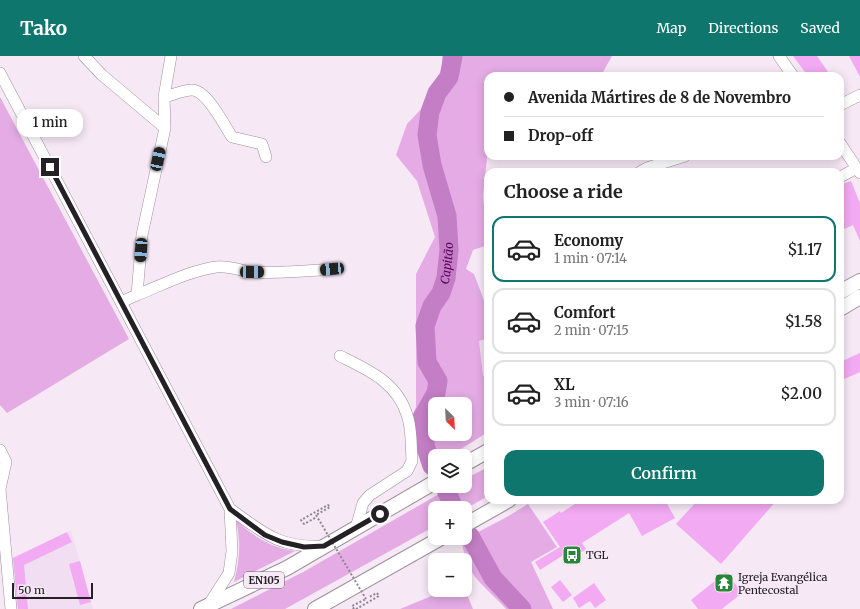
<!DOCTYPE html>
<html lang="en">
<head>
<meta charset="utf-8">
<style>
  body { margin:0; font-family:Merriweather,serif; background:#f6f6f6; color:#222; height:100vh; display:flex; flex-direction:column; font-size:15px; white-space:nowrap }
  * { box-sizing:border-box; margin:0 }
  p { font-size:13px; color:#767676 }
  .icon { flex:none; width:22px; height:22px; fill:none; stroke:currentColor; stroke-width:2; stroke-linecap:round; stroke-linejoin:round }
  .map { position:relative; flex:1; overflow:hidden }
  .details { position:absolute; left:484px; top:112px; width:360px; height:336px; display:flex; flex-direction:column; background:#fff; border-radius:12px; box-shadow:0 2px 10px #0003 }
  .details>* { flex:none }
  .hud { position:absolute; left:484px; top:16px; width:360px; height:88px; border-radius:12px; box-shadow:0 2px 10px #0003; display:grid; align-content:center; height:88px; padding:0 20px; background:#fff }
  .needle { width:26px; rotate:156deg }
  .controls { position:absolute; left:428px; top:341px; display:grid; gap:8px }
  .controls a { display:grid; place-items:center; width:44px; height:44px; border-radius:8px; background:#fff; box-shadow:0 2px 10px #0003; font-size:20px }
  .scale { position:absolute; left:12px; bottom:10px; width:81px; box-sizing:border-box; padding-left:4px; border:2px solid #252025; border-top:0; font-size:11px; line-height:14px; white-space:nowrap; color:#252025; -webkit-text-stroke:3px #f6e8f5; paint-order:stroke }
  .end { position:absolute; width:18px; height:18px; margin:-9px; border:5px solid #252025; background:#fff; box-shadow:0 0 0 2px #fff }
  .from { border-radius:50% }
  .bubble { position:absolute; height:28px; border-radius:12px; background:#fff; box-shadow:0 2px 10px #0003; font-size:13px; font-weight:600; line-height:28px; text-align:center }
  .car { position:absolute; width:12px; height:24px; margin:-12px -6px; border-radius:5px; box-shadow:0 0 3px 1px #0007; background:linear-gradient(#222 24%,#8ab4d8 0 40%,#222 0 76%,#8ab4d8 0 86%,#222 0) }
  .hud b { display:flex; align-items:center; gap:14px; height:38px; font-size:15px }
  .hud b+b { border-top:1px solid #e0e0e0 }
  .hud i { width:10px; height:10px; background:#222 }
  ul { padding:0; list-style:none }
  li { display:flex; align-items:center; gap:12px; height:66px; margin:0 8px 6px; padding:0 12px; border:2px solid #e0e0e0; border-radius:12px }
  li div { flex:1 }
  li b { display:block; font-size:15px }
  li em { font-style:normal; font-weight:600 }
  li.on { border-color:#0f766e }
  li>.icon { width:36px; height:36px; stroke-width:1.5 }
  h2 { padding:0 20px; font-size:18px; line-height:48px }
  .button { display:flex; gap:8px; margin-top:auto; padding:8px 20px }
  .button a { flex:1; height:46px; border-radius:12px; background:#0f766e; color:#fff; font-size:16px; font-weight:600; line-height:46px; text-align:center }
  header { display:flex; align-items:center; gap:24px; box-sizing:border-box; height:56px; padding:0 20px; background:#0f766e; color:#fff }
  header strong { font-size:19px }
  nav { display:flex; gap:22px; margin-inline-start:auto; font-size:14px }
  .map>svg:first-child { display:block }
  .built { fill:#f2def2 }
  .green { fill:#e4abe4; fill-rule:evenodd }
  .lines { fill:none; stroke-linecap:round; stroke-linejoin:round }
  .river { stroke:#c37ec5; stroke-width:19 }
  .building { fill:#f2aaf3 }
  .minor-casing { stroke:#9d909c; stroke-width:12 }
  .major-casing { stroke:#9d909c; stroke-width:16 }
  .path { stroke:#90868f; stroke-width:2; stroke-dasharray:2 2; stroke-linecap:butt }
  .minor { stroke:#fff; stroke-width:11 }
  .major { stroke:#fff; stroke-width:14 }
  .path-bridge { stroke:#90868f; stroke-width:2; stroke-dasharray:2 2; stroke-linecap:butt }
  .route { stroke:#252025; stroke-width:5 }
  .labels { text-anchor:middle; stroke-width:3; stroke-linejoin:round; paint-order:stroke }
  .shield { fill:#f6e8f5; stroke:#645c63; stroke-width:1 }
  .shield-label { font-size:10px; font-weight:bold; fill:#252025 }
  .poi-label { font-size:11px; fill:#252025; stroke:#f6e8f5; text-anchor:start }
  .water-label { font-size:12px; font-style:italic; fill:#5a005f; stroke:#f6e8f5 }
</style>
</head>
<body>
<header>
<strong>Tako</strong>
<nav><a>Map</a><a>Directions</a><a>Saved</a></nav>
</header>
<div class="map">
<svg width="860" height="553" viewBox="0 0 860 553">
  <rect width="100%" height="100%" fill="#f6e8f5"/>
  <path class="built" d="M488,282V327L483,319L479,284Z
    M71,474L93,553H17L12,502Z"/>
  <path class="green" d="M442,0H612L603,16L595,20H488V92L483,140L488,189L473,194L466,213L474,218L488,255V282L479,285L483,319L488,327V376L450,400H435V409L424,415L413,358L416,351V218L435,181L417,125L396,99L407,68L426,48L443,18ZM435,348H465V378H435Z
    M0,41L129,283L7,357L0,349Z
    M488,411V440L465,453L435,452V470L285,553H231L305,515L453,430H465V423Z
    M528,448L557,491L531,506L553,553H506C494,539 476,526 468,510C464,502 464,493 461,485L505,462Z
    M236,464C254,481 270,491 295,495L234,526C240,504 241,486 236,464Z
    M446,534H465L473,553H400Z"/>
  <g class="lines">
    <g class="river">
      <path id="s1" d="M432,410L425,389V372L422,362L436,337L438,325L427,306L425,270L432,250L441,237L446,222L449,194L447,160L432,109L427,79L430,56L437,37L449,21L453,0"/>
      <path d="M446,434L454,452"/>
      <path d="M470,480L493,522L522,553"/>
    </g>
  </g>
  <path class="building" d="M793,0H817L831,20H808Z
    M849,0H860V21Z
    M851,125L860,147V185L853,169L840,175V129Z
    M860,297V316L840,325V306Z
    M581,444H665L675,462L642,480L629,457L582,487L586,493L569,505L565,498L540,514L535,506L560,491L543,466L560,455L561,457Z
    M698,444H777L721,508L676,468Z
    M67,476L72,486L24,509L28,553H18L13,502Z
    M80,505L91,546L80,549L69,508Z
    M726,516L742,537L722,553H698L691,544Z
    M560,524L572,539L563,546L551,531Z
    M594,527L606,544L595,552L590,545L579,552L573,542Z"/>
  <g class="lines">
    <defs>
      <path id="minor" d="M84,0L102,19L165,72
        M779,0L793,20
        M0,17L230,453L232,495L229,517L208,550
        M164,41C173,39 183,34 192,34C207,34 224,69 232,81L262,88L266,101
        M840,49L860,39
        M840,87L860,117
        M640,116L647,112L685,100
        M840,121L857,112
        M137,239C162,229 189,215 216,211C229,209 240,215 252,216C279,218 306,215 333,213
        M121,246L137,239L142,179L165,72L164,41L171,0
        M340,300C368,314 397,326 407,359C412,372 411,390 412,405L407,415L370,439L363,447L356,472
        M0,394L6,406L0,433L11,553
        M230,453C265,478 279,492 324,490"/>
      <path id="major" d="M840,236L860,225
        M840,253L860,241
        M465,408L488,395
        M465,469L509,444
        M201,553L287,512L435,426
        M315,553L441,482"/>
    </defs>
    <use href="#minor" class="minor-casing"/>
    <use href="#major" class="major-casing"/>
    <path class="path" d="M315,462L304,468L301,464L328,449L330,451L316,459
      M354,553L352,550L366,543
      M356,553L379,540L377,537L369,541"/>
    <use href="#minor" class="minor"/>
    <use href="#major" class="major"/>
    <path class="path-bridge" d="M316,459L366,543"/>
  </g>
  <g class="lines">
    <path class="route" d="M50,111L230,453L265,479L282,486L304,491L324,490L380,458"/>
  </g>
  <defs>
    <symbol id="bus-square" viewBox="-11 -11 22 22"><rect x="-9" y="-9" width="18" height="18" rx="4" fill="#288638" stroke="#f6e8f5"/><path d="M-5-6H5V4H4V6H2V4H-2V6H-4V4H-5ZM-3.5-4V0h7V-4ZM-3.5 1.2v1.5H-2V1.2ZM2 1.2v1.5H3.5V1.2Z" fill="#fff"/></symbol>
    <symbol id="temple-square" viewBox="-11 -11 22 22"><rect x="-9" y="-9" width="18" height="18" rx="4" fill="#288638" stroke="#f6e8f5"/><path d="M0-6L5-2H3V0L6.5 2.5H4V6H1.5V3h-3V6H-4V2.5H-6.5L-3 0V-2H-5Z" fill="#fff"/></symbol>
  </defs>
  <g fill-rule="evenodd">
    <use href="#bus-square" x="561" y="488" width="22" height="22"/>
    <use href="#temple-square" x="713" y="516" width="22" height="22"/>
  </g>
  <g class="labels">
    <rect class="shield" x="244" y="516" width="40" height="16" rx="3"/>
    <g class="shield-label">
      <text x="264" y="528">EN105</text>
    </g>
    <g class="poi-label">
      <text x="586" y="503">TGL</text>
      <text x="738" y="525">Igreja Evangélica<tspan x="738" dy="13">Pentecostal</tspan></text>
    </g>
    <g class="water-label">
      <text dy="4" stroke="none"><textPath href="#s1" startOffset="216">Capitão</textPath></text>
    </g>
  </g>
</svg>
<div class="controls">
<a><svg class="needle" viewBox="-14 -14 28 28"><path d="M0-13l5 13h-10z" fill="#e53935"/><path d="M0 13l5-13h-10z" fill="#767676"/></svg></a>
<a><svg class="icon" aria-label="layers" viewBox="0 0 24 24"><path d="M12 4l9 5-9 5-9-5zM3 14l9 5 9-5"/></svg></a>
<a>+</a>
<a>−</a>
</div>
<div class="scale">50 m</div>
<i class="end from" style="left:380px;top:458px"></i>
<i class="end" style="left:50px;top:111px"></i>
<div class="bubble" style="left:17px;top:53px;width:66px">1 min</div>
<i class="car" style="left:158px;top:103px;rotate:12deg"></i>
<i class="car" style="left:141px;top:194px;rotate:184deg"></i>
<i class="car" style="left:332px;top:213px;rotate:265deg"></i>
<i class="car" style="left:252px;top:216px;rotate:90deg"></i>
<div class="hud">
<b><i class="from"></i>Avenida Mártires de 8 de Novembro</b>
<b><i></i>Drop-off</b>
</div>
<section class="details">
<h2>Choose a ride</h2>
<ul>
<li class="on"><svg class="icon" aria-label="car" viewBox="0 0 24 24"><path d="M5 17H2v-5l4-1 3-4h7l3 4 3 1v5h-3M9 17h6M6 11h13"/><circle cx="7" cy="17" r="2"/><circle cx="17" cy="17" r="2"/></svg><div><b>Economy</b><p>1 min · 07:14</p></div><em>$1.17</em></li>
<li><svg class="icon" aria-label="car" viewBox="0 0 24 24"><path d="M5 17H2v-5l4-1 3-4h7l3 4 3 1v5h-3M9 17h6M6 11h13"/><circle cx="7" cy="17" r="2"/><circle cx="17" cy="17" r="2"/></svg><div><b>Comfort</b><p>2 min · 07:15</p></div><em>$1.58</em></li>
<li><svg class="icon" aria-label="car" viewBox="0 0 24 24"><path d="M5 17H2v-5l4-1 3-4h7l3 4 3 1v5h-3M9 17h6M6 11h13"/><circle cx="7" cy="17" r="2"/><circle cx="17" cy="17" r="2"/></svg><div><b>XL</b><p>3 min · 07:16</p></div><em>$2.00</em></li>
</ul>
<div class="button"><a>Confirm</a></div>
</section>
</div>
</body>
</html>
